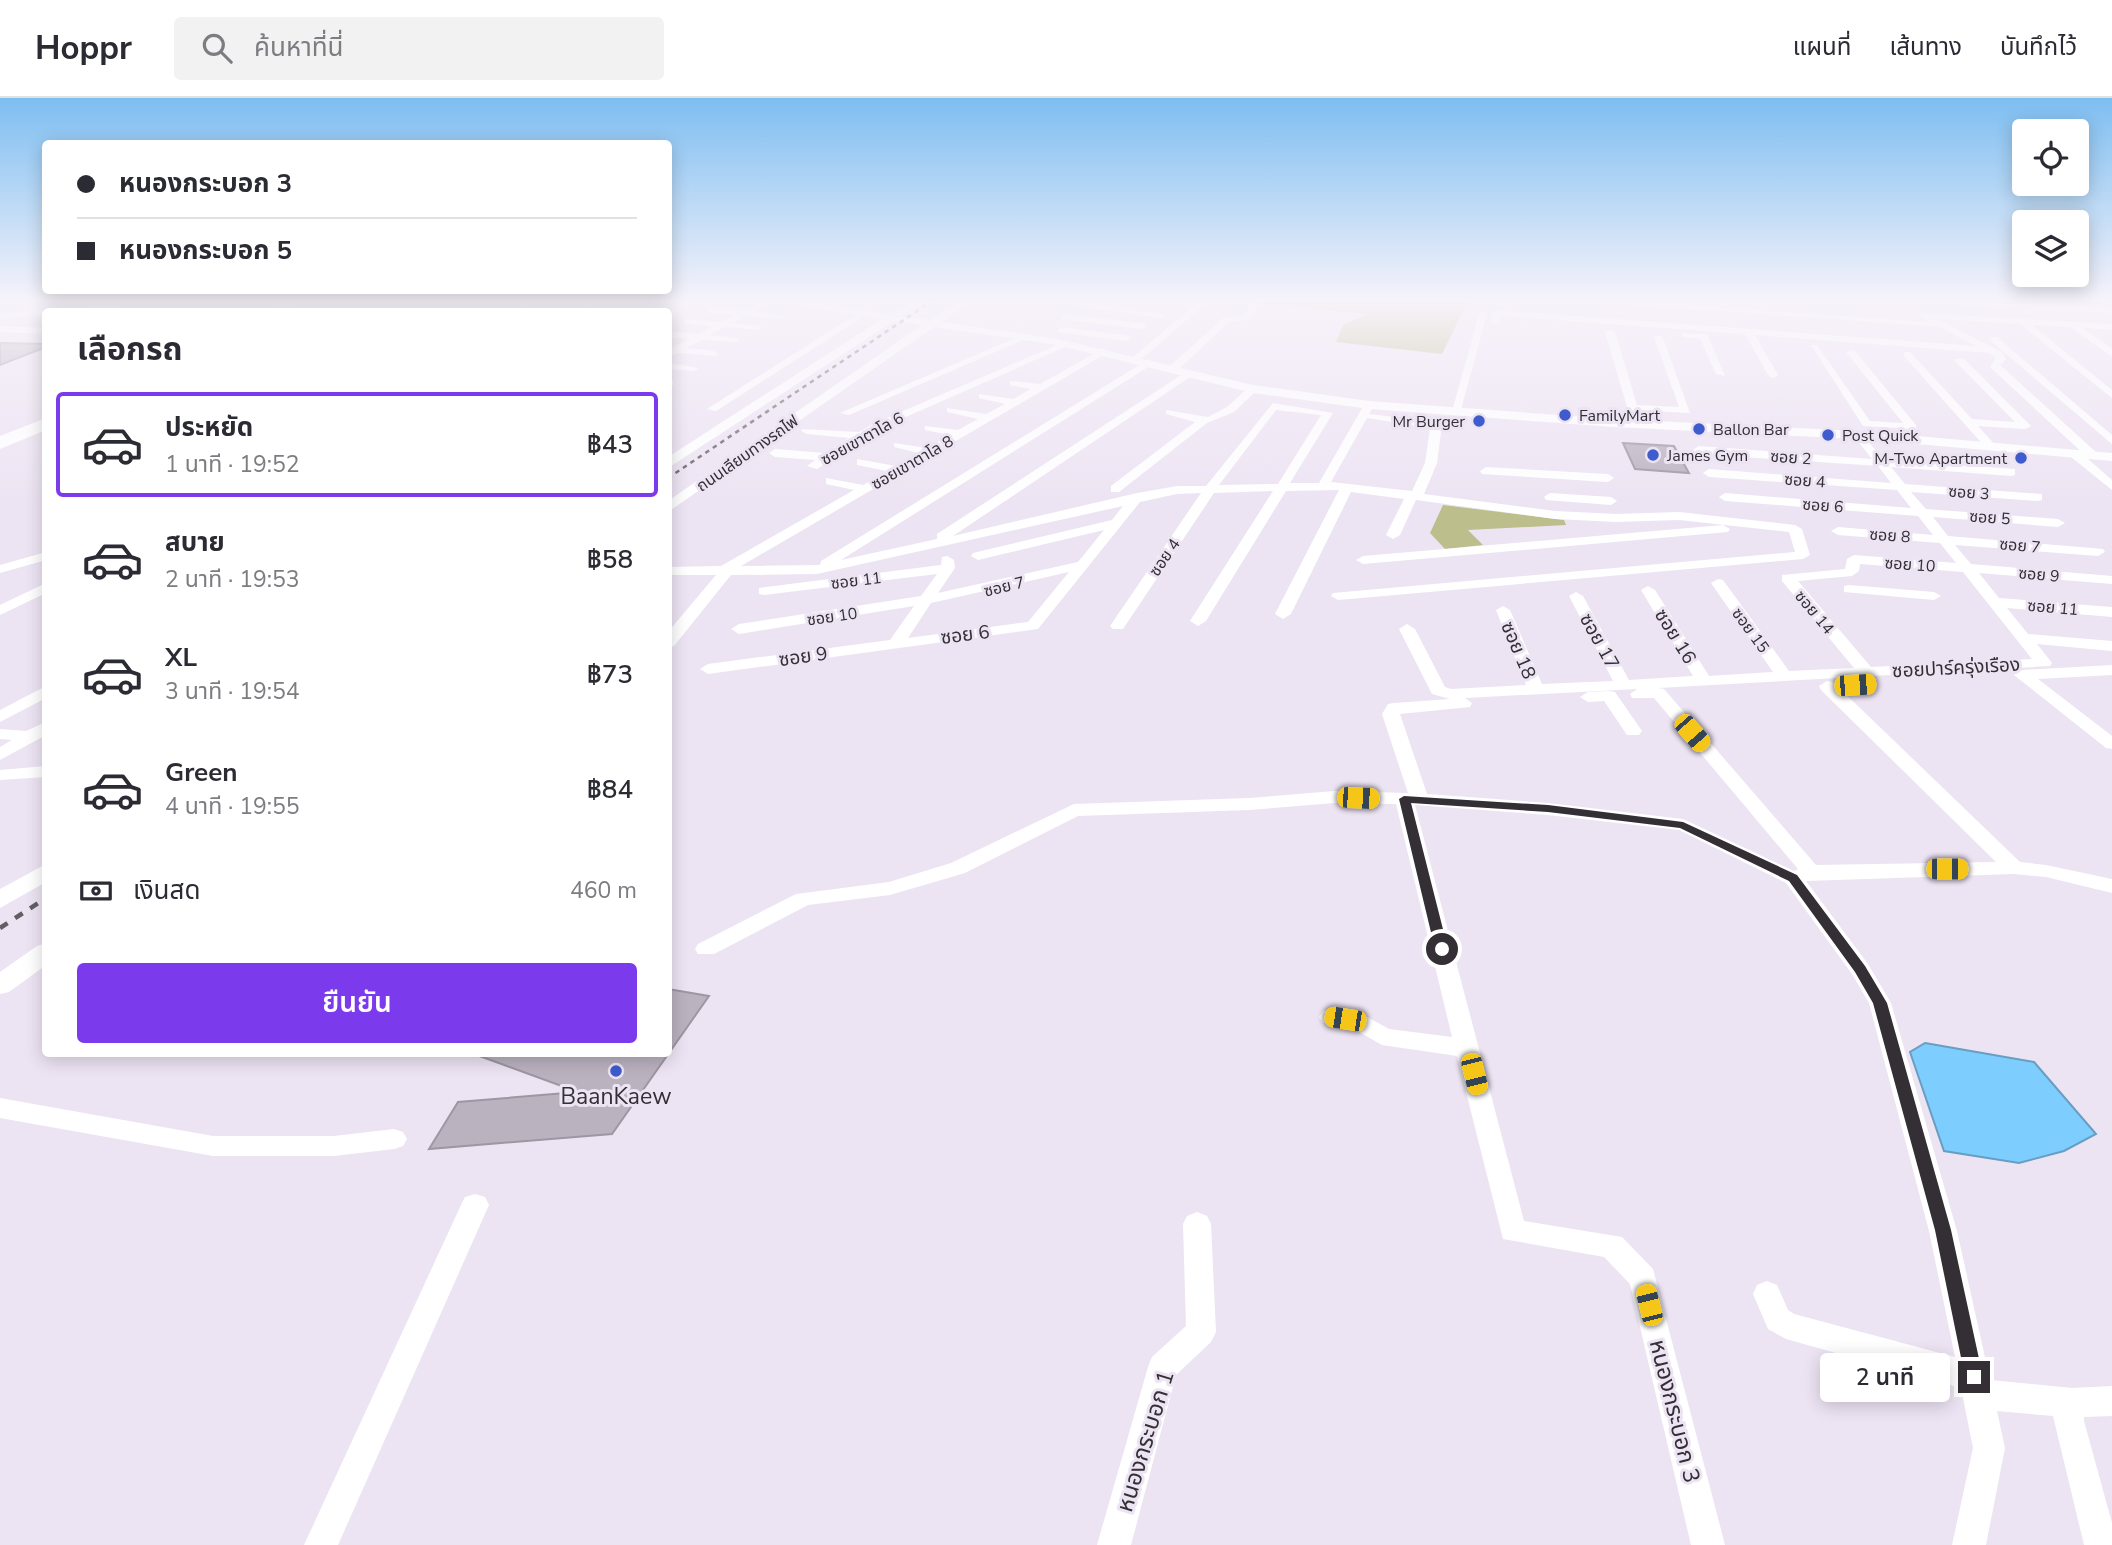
<!DOCTYPE html>
<html lang="th">
<head>
<meta charset="utf-8">
<style>
  body { margin:0; font-family:"Nunito Sans","Noto Sans Thai",sans-serif; background:#f2f2f3; color:#2b2b33; height:100vh; display:flex; flex-direction:column; font-size:26px; white-space:nowrap }
  * { box-sizing:border-box; margin:0 }
  p { font-size:23px; color:#7c7c81 }
  .icon { flex:none; width:38px; height:38px; fill:none; stroke:currentColor; stroke-width:2; stroke-linecap:round; stroke-linejoin:round }
  .map { position:relative; flex:1; overflow:hidden }
  .side { position:absolute; left:42px; top:210px; width:630px; height:749px; display:flex; flex-direction:column; background:#fff; border-radius:7px; box-shadow:0 4px 18px #0003 }
  .side>* { flex:none }
  .guide { position:absolute; left:42px; top:42px; width:630px; height:154px; border-radius:7px; box-shadow:0 4px 18px #0003; display:grid; align-content:center; height:154px; padding:0 35px; background:#fff }
  .fabs { position:absolute; left:2012px; top:21px; display:grid; gap:14px }
  .fabs a { display:grid; place-items:center; width:77px; height:77px; border-radius:7px; background:#fff; box-shadow:0 4px 18px #0003; font-size:35px }
  .end { position:absolute; width:32px; height:32px; margin:-16px; border:9px solid #332f35; background:#fff; box-shadow:0 0 0 4px #fff }
  .from { border-radius:50% }
  .bubble { position:absolute; height:49px; border-radius:7px; background:#fff; box-shadow:0 4px 18px #0003; font-size:23px; font-weight:600; line-height:49px; text-align:center }
  .car { position:absolute; width:21px; height:42px; margin:-21px -10px; border-radius:9px; box-shadow:0 0 5px 2px #0007; background:linear-gradient(#f5c518 24%,#345 0 40%,#f5c518 0 76%,#345 0 86%,#f5c518 0) }
  .guide b { display:flex; align-items:center; gap:24px; height:66px; font-size:26px }
  .guide b+b { border-top:2px solid #e1e1e2 }
  .guide i { width:18px; height:18px; background:#2b2b33 }
  ul { padding:0; list-style:none }
  li { display:flex; align-items:center; gap:21px; height:105px; margin:0 14px 10px; padding:0 21px; border:4px solid transparent; border-radius:7px }
  li div { flex:1 }
  li b { display:block; font-size:26px }
  li em { font-style:normal; font-weight:600 }
  li.selected { border-color:#7c3aed }
  li>.icon { width:63px; height:63px; stroke-width:1.5 }
  h2 { padding:0 35px; font-size:32px; line-height:84px }
  .pay { display:flex; align-items:center; gap:18px; height:77px; padding:0 35px; font-size:26px }
  .pay p { margin-inline-start:auto }
  .primary-button { display:flex; gap:14px; margin-top:auto; padding:14px 35px }
  .primary-button a { flex:1; height:80px; border-radius:7px; background:#7c3aed; color:#fff; font-size:28px; font-weight:600; line-height:80px; text-align:center }
  header { display:flex; align-items:center; gap:42px; box-sizing:border-box; height:98px; padding:0 35px; background:#fff; border-bottom:2px solid #e1e1e2 }
  header strong { font-size:33px }
  nav { display:flex; gap:38px; margin-inline-start:auto; font-size:24px }
  .search { width:490px; height:63px; background:#f2f2f3; display:flex; align-items:center; gap:18px; box-sizing:border-box; padding:0 24px; border-radius:7px; color:#7c7c81; font-size:26px }
  .map>svg:first-child { display:block }
  .green { fill:#bcbe8c }
  .water { fill:#7ecdff; stroke:#689ec2; stroke-width:2 }
  .building { fill:#bbb2c0; stroke:#9f96a4; stroke-width:2 }
  .lines { fill:none; stroke-linecap:round; stroke-linejoin:round }
  .minor { fill:#fff; fill-rule:evenodd }
  .tertiary { fill:#fff; fill-rule:evenodd }
  .trunk { fill:#fff; fill-rule:evenodd }
  .rail-far1 { stroke:#635e66; stroke-width:2.5; stroke-dasharray:4.5 4.5; stroke-linecap:butt }
  .rail { stroke:#635e66; stroke-width:4.5; stroke-dasharray:9 9; stroke-linecap:butt }
  .route { fill:#332f35 }
  .poi-dot { fill:#3f5bcd; stroke:#ede4f3; stroke-width:2.5 }
  .labels { text-anchor:middle; stroke-width:6; stroke-linejoin:round; paint-order:stroke }
  .far-poi-label { font-size:16px; fill:#332f35; stroke:#ede4f3; text-anchor:start }
  .far-street-label { font-size:16px; fill:#332f35; stroke:#ede4f3 }
  .street-label { font-size:19px; fill:#332f35; stroke:#ede4f3 }
  .near-poi-label { font-size:23px; fill:#332f35; stroke:#ede4f3 }
  .near-street-label { font-size:23px; fill:#332f35; stroke:#ede4f3 }
</style>
</head>
<body>
<header>
<strong>Hoppr</strong>
<div class="search"><svg class="icon" aria-label="search" viewBox="0 0 24 24"><circle cx="10" cy="10" r="6"/><path d="M15 15l6 6"/></svg>ค้นหาที่นี่</div>
<nav><a>แผนที่</a><a>เส้นทาง</a><a>บันทึกไว้</a></nav>
</header>
<div class="map">
<svg width="2112" height="1447" viewBox="0 0 2112 1447">
  <rect width="100%" height="100%" fill="#ede4f3"/>
  <path class="green" d="M1262,203H1468L1442,256L1336,244L1343,227L1367,216L1259,206Z
    M1443,407L1564,422L1566,427L1468,432L1483,447L1445,451L1430,435Z"/>
  <path class="water" d="M1925,945L2034,964L2096,1036L2064,1053L2019,1065L1944,1053L1910,954Z"/>
  <path class="building" d="M0,245L46,246V249L0,267Z
    M1623,345L1674,348L1689,375L1635,371Z
    M668,891L709,898L612,1036L429,1051L458,1004L578,994L474,956H668Z"/>
  <g class="lines">
    <path class="minor" d="M528,203H539L515,214H502Z
      M592,203H602L582,214H569Z
      M760,203H770L754,213L787,218L782,221L746,218L733,225L761,228V232L724,229L710,237L738,240V244L701,242L686,250L715,253L718,258L677,255L668,259V252L689,241L668,239V233L698,236L712,228L686,226L683,221L721,224L734,217L709,215L706,210L743,212Z
      M1045,203H1067L1167,217L1163,220Z
      M1200,203H1209L1139,263H1133V259Z
      M1254,203H1262L1249,221L1229,224L1177,273H1169V269L1223,220L1243,217Z
      M1589,203H1625L1929,224L1920,219V215L2112,226V232L2083,230L2112,251V259L2070,229L2032,227L2112,292V300L2020,226L1937,221L2002,254L2006,261L2000,267L2096,354V360H2088L1990,269L1996,260L1989,255L1755,237L1778,277L1773,280L1768,277L1745,236L1501,218L1499,226L1491,224L1492,215L1496,212L1976,248L1940,229Z
      M1949,203L2112,209V215L1953,206Z
      M123,206L126,211L46,214V217L0,221V215Z
      M863,212L866,217L716,313L707,311Z
      M1483,213L1487,216L1460,315L1451,317L1479,216Z
      M1063,216L1142,225L1147,228L1142,231L1060,221Z
      M0,228L46,230V236L0,234Z
      M1060,229L1126,237L1131,240L1126,243L1057,234Z
      M1610,231L1615,234L1637,307L1679,309L1654,239L1662,237L1690,315L1628,312L1605,234Z
      M1682,235L1707,236L1725,278L1716,276L1700,241L1682,239Z
      M1022,237L1030,239L849,317L840,315Z
      M1991,239H1997L2112,337V346L1991,243Z
      M1064,244L1072,246L883,329L817,371L807,368L815,362L775,359L769,355L775,351L825,355L849,340L807,336L801,333L803,331L859,334L875,325Z
      M1811,247H1817L1870,323L1903,325L1846,254L1854,252L1916,327V331L1863,328Z
      M1104,250L1107,255L741,468L820,467L821,463L1149,261L1153,266L841,462L937,441V436L1189,272L1193,273V277L953,438L1137,395L1177,388H1206L1273,305L1333,315L1290,385H1319L1364,307L1369,304L1374,307L1369,316L1436,324L1442,327L1437,365L1424,396L1555,413L1616,416L1679,414L1795,427L1802,431L1810,457L1803,461L1338,502L1331,498L1333,495L1795,454L1789,434L1679,422L1616,424L1555,421L1416,402L1400,437L1393,441L1386,437L1404,401L1351,394L1291,516L1283,521L1275,516L1339,392L1286,393L1206,523L1198,528L1190,523L1273,393L1214,395L1123,531H1113L1110,528L1201,395L1177,396L1140,404L1038,531L708,576L700,571L708,566L890,542L914,508L739,536L731,531L739,526L921,498L937,476L764,497L759,496V490L941,467L942,459L947,458L954,462L955,470L938,495L1078,464L1104,432L978,462L971,458L973,455L1112,422L1123,408L817,476L731,477L674,548L668,550V534L716,477H668V469L721,468L854,392L826,386V380L863,387L887,373L857,367V361L896,368L919,355L894,349V345L927,350L950,337L925,332V328L958,332L978,321L947,314V310L986,316L1005,306L979,300V296L1013,301L1031,291L1010,287V283L1040,286ZM1276,312L1321,317L1278,386L1219,387ZM1367,320L1430,330L1425,365L1412,393L1331,384ZM1069,474L1028,524L908,540L931,505Z
      M1904,254H1910L1972,321L2015,324L1954,262L1963,260L2031,328L2025,331L1978,328L1996,348L1986,350L1904,258Z
      M668,265L699,270L694,273L668,271Z
      M668,282L673,283V287L668,288Z
      M1249,289L1258,291L1234,314L1207,325L1119,394H1111V388L1195,324L1166,316V312L1208,319L1227,309Z
      M1859,334L1885,362L2015,371V377L2011,378L1891,369L1905,386L2042,396V402L2038,403L1911,394L1926,411L2058,421L2065,425L2058,429L1933,419L1948,438L2103,451L2105,454L2098,458L1955,447L1971,466L2112,478V486L1979,475L1999,500L2112,509V519L2007,510L2028,536L2112,543V553L2037,546L2052,565L2050,568L1658,590L1664,591L1816,767L1996,764L1821,592L1819,588L1827,583L1833,584L2020,764L2046,767L2112,781V795L2046,779L2014,776L1806,783L1868,866L1891,905L1957,1133L1990,1282L2072,1290L2112,1288V1318L2084,1319V1323L2112,1425V1447H2084L2053,1318L1997,1313L2005,1350L1986,1447H1952L1973,1350L1961,1290L1786,1241L1768,1231L1753,1196L1757,1187L1767,1183L1777,1187L1788,1212L1794,1216L1955,1259L1929,1133L1869,905L1852,876L1786,785L1679,732L1548,717L1415,707L1524,1123L1622,1139L1653,1171L1725,1447H1691L1630,1186L1604,1159L1503,1141L1457,958L1382,947L1354,931L1323,925L1319,919L1323,913L1331,911L1360,915L1389,931L1452,939L1396,706L1335,705L1249,712L1078,718L965,775L890,797L808,807L714,856H698L695,851L698,846L796,796L889,784L951,765L1074,706L1249,700L1335,693L1408,695L1382,616L1388,606L1394,605L1450,601L1432,596L1399,531L1407,526L1415,531L1445,589L1451,591L1526,587L1496,512L1503,508L1510,512L1542,586L1613,583L1569,498L1576,494L1583,498L1629,582L1693,578L1641,492L1648,488L1655,492L1709,578L1773,574L1711,485L1718,481L1723,482L1789,573L1854,570L1782,483V477L1845,471L1847,461L1854,457L1956,465L1940,445L1838,437L1831,433L1838,429L1933,437L1918,418L1725,403L1719,399L1725,395L1911,410L1897,392L1709,379L1703,375L1709,371L1891,385L1878,368L1699,356L1693,352L1699,348L1872,361L1853,337ZM1860,466L1963,474L2032,561L1871,569L1798,483L1852,478L1859,473ZM1637,591L1630,596L1632,600H1654L1798,771L1794,773L1683,721L1548,705L1427,696L1400,616L1470,609L1472,605L1465,600Z
      M2071,353H2079L2112,382V392L2071,359Z
      M1486,369L1608,376L1614,380L1608,384L1482,376L1480,373Z
      M1550,395L1611,399L1617,403L1611,407L1546,402L1544,399Z
      M1723,427L1730,431L1728,434L1363,466L1356,462L1363,458Z
      M46,454V462L0,475V467Z
      M46,485V495L0,517V507Z
      M1849,487L1934,494L1941,498L1934,502L1844,494V488Z
      M2112,567V577L2038,581L2112,638V651L2106,650L2014,577L2022,572Z
      M46,588V600L0,624V612Z
      M1609,593L1615,594L1642,633L1639,637H1627L1604,603L1588,604L1580,599L1588,594Z
      M46,624V637L0,662V649L12,642L0,641V631L26,633Z
      M46,668V679L0,682V672Z
      M0,1000L213,1038H334L394,1031L403,1034L407,1041L403,1048L394,1051L334,1058H213L0,1020Z
      M475,1096L485,1099L489,1107L338,1447H304L461,1107L465,1099Z
      M1197,1114L1207,1118L1211,1126L1216,1234L1211,1244L1176,1277L1131,1447H1097L1148,1269L1152,1259L1186,1228L1183,1126L1187,1118Z"/>
    <path class="tertiary" d="M776,203H799L890,216L911,203H922L902,218L930,222L958,203H969L942,224L1057,241L1253,287L1369,303L1614,321L1859,333L2112,355V363L1859,341L1614,329L1369,311L1253,295L1057,247L934,229L668,414V403L922,227L894,223L668,370V359L882,221Z
      M46,766V784L0,810V791Z
      M46,845V867L9,894L0,896V874L37,848Z"/>
    <path class="trunk" d="M283,203H301L282,214H262Z
      M46,320V332L0,351V338Z"/>
    <path class="rail-far1" d="M668,380L932,203"/>
    <path class="rail" d="M0,830L46,800"/>
  </g>
  <linearGradient id="sky" x2="0" y2="1"><stop stop-color="#7dbef1"/><stop offset="0.5" stop-color="#f7f3fa"/><stop offset="1" stop-color="#f7f3fa" stop-opacity="0"/></linearGradient>
  <rect width="2112" height="405" fill="url(#sky)"/>
  <path class="route" d="M1404,698L1548,707L1683,724L1797,777L1865,868L1887,905L1951,1132L1983,1279L1980,1285L1974,1288L1968,1285L1965,1279L1935,1132L1873,905L1855,874L1789,783L1680,730L1548,714L1411,705L1448,851L1442,855L1435,851L1399,701Z"/>
  <g class="poi-dot">
    <circle cx="1565" cy="317" r="7"/>
    <circle cx="1479" cy="323" r="7"/>
    <circle cx="1699" cy="331" r="7"/>
    <circle cx="1828" cy="337" r="7"/>
    <circle cx="1653" cy="357" r="7"/>
    <circle cx="2021" cy="360" r="7"/>
    <circle cx="616" cy="973" r="7"/>
  </g>
  <g class="labels">
    <g class="far-poi-label">
      <text x="1579" y="323">FamilyMart</text>
      <text x="1465" y="329" text-anchor="end">Mr Burger</text>
      <text x="1713" y="337">Ballon Bar</text>
      <text x="1842" y="343">Post Quick</text>
      <text x="1667" y="363">James Gym</text>
      <text x="2007" y="366" text-anchor="end">M-Two Apartment</text>
    </g>
    <g class="far-street-label">
      <text transform="translate(862 340) rotate(-29)" y="6">ซอยเขาตาโล 6</text>
      <text transform="translate(747 355) rotate(-35)" y="6">ถนนเลียบทางรถไฟ</text>
      <text transform="translate(1791 359) rotate(4)" y="6">ซอย 2</text>
      <text transform="translate(912 364) rotate(-30)" y="6">ซอยเขาตาโล 8</text>
      <text transform="translate(1805 382) rotate(4)" y="6">ซอย 4</text>
      <text transform="translate(1969 394) rotate(4)" y="6">ซอย 3</text>
      <text transform="translate(1823 407) rotate(4)" y="6">ซอย 6</text>
      <text transform="translate(1990 419) rotate(4)" y="6">ซอย 5</text>
      <text transform="translate(1890 437) rotate(4)" y="6">ซอย 8</text>
      <text transform="translate(2020 447) rotate(5)" y="6">ซอย 7</text>
      <text transform="translate(1164 459) rotate(-56)" y="6">ซอย 4</text>
      <text transform="translate(1910 466) rotate(4)" y="6">ซอย 10</text>
      <text transform="translate(2039 476) rotate(5)" y="6">ซอย 9</text>
      <text transform="translate(856 482) rotate(-7)" y="6">ซอย 11</text>
      <text transform="translate(1004 488) rotate(-14)" y="6">ซอย 7</text>
      <text transform="translate(2053 509) rotate(5)" y="6">ซอย 11</text>
      <text transform="translate(1815 514) rotate(50)" y="6">ซอย 14</text>
      <text transform="translate(832 518) rotate(-8)" y="6">ซอย 10</text>
      <text transform="translate(1751 532) rotate(54)" y="6">ซอย 15</text>
    </g>
    <g class="street-label">
      <text transform="translate(965 536) rotate(-7)" y="7">ซอย 6</text>
      <text transform="translate(1676 538) rotate(58)" y="7">ซอย 16</text>
      <text transform="translate(1600 543) rotate(61)" y="7">ซอย 17</text>
      <text transform="translate(1519 552) rotate(67)" y="7">ซอย 18</text>
      <text transform="translate(803 558) rotate(-8)" y="7">ซอย 9</text>
      <text transform="translate(1956 569) rotate(-3)" y="7">ซอยปาร์ครุ่งเรือง</text>
    </g>
    <g class="near-poi-label">
      <text x="616" y="1006">BaanKaew</text>
    </g>
    <g class="near-street-label">
      <text transform="translate(1675 1313) rotate(76)" y="8">หนองกระบอก 3</text>
      <text transform="translate(1145 1343) rotate(-73)" y="8">หนองกระบอก 1</text>
    </g>
  </g>
</svg>
<div class="fabs">
<a><svg class="icon" aria-label="locate" viewBox="0 0 24 24"><circle cx="12" cy="12" r="6"/><path d="M12 2v4M12 18v4M2 12h4M18 12h4"/></svg></a>
<a><svg class="icon" aria-label="layers" viewBox="0 0 24 24"><path d="M12 4l9 5-9 5-9-5zM3 14l9 5 9-5"/></svg></a>
</div>
<i class="end from" style="left:1442px;top:851px"></i>
<i class="end" style="left:1974px;top:1279px"></i>
<div class="bubble" style="left:1820px;top:1255px;width:130px">2 นาที</div>
<i class="car" style="left:1855px;top:587px;rotate:87deg"></i>
<i class="car" style="left:1692px;top:635px;rotate:139deg"></i>
<i class="car" style="left:1358px;top:700px;rotate:92deg"></i>
<i class="car" style="left:1947px;top:771px;rotate:90deg"></i>
<i class="car" style="left:1345px;top:921px;rotate:279deg"></i>
<i class="car" style="left:1474px;top:976px;rotate:166deg"></i>
<i class="car" style="left:1649px;top:1207px;rotate:346deg"></i>
<div class="guide">
<b><i class="from"></i>หนองกระบอก 3</b>
<b><i></i>หนองกระบอก 5</b>
</div>
<section class="side">
<h2>เลือกรถ</h2>
<ul>
<li class="selected"><svg class="icon" aria-label="car" viewBox="0 0 24 24"><path d="M5 17H2v-5l4-1 3-4h7l3 4 3 1v5h-3M9 17h6M6 11h13"/><circle cx="7" cy="17" r="2"/><circle cx="17" cy="17" r="2"/></svg><div><b>ประหยัด</b><p>1 นาที · 19:52</p></div><em>฿43</em></li>
<li><svg class="icon" aria-label="car" viewBox="0 0 24 24"><path d="M5 17H2v-5l4-1 3-4h7l3 4 3 1v5h-3M9 17h6M6 11h13"/><circle cx="7" cy="17" r="2"/><circle cx="17" cy="17" r="2"/></svg><div><b>สบาย</b><p>2 นาที · 19:53</p></div><em>฿58</em></li>
<li><svg class="icon" aria-label="car" viewBox="0 0 24 24"><path d="M5 17H2v-5l4-1 3-4h7l3 4 3 1v5h-3M9 17h6M6 11h13"/><circle cx="7" cy="17" r="2"/><circle cx="17" cy="17" r="2"/></svg><div><b>XL</b><p>3 นาที · 19:54</p></div><em>฿73</em></li>
<li><svg class="icon" aria-label="car" viewBox="0 0 24 24"><path d="M5 17H2v-5l4-1 3-4h7l3 4 3 1v5h-3M9 17h6M6 11h13"/><circle cx="7" cy="17" r="2"/><circle cx="17" cy="17" r="2"/></svg><div><b>Green</b><p>4 นาที · 19:55</p></div><em>฿84</em></li>
</ul>
<div class="pay"><svg class="icon" aria-label="cash" viewBox="0 0 24 24"><path d="M3 7h18v10H3z"/><circle cx="12" cy="12" r="2"/></svg>เงินสด<p>460 m</p></div>
<div class="primary-button"><a>ยืนยัน</a></div>
</section>
</div>
</body>
</html>
